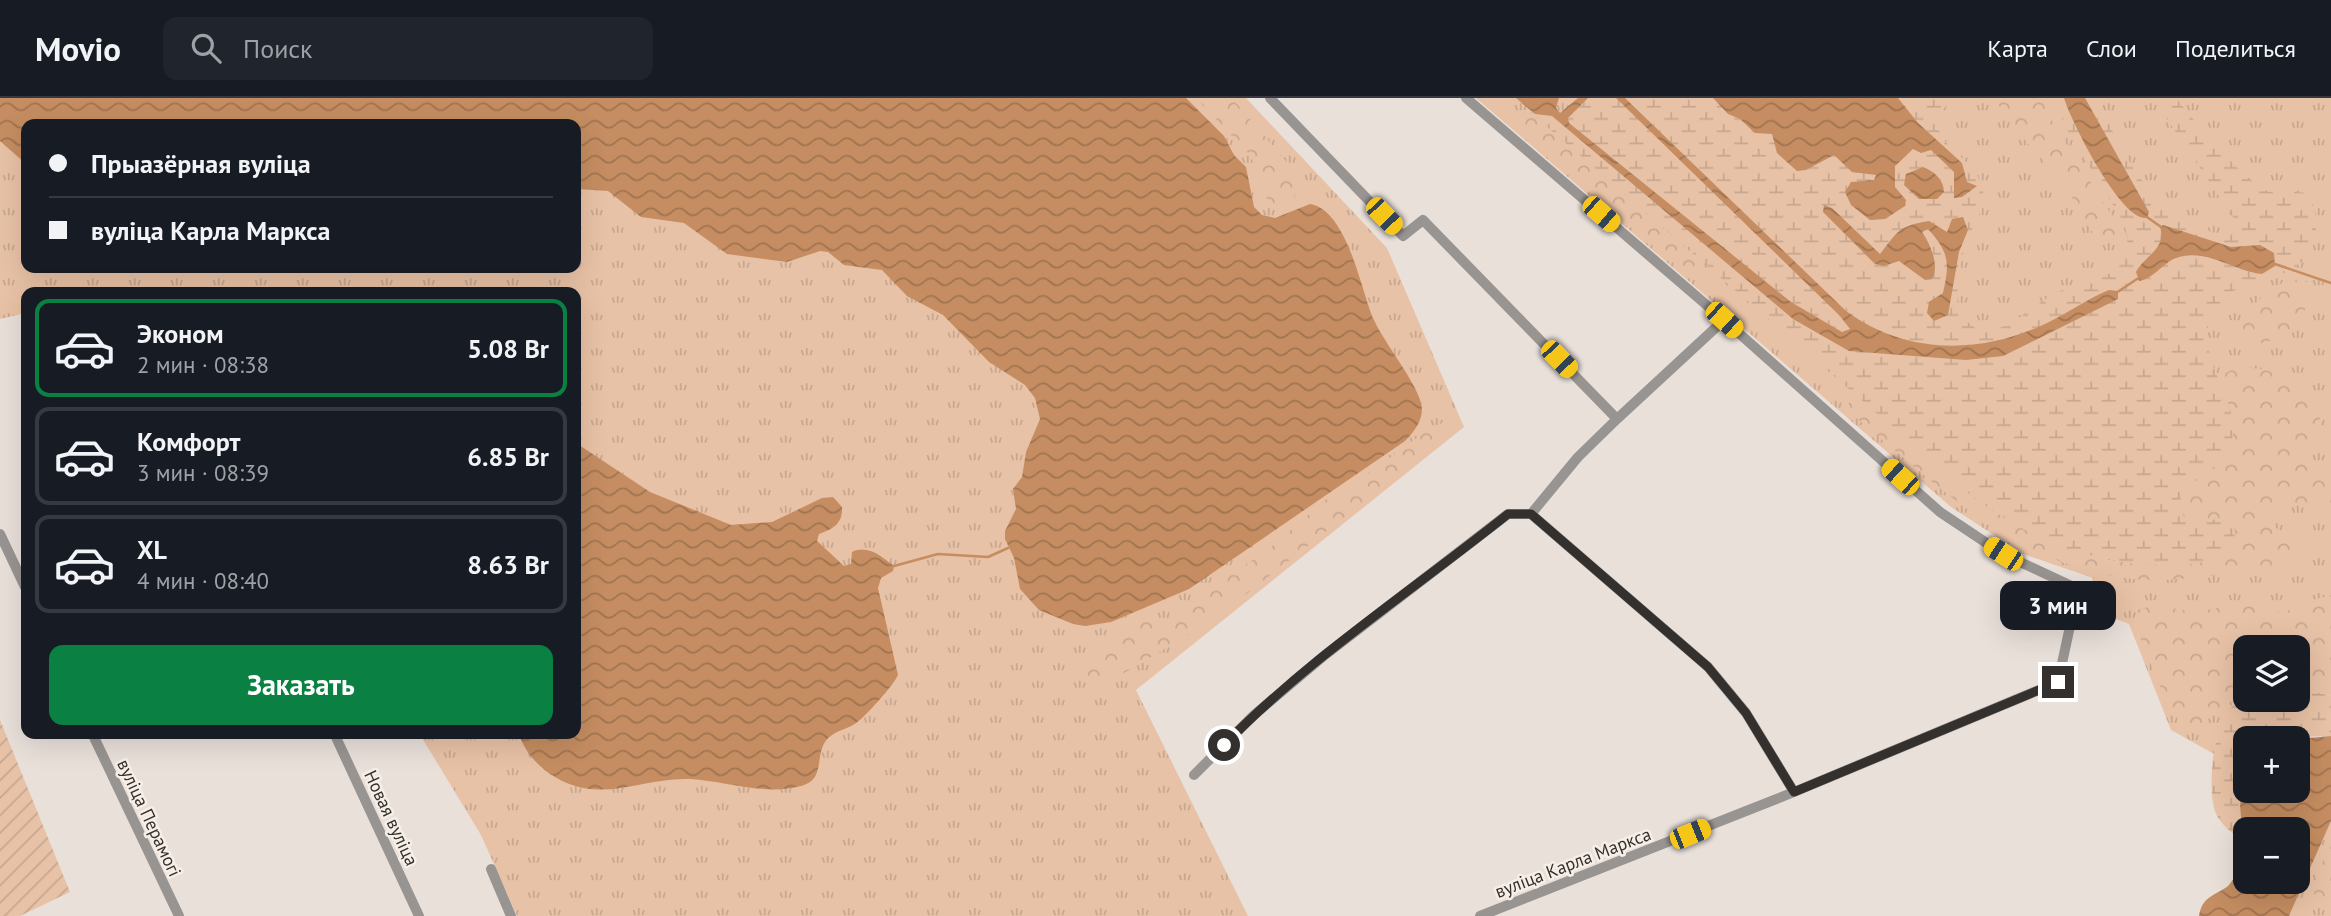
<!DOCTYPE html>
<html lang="ru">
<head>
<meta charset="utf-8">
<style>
  body { margin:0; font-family:"PT Sans",sans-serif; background:#20242c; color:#f1f3f6; height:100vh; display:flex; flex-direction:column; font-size:26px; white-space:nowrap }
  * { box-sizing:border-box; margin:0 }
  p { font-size:23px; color:#9ea1a6 }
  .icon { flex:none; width:38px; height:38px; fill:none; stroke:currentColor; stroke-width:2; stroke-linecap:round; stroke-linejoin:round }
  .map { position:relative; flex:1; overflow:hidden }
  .drawer { position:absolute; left:21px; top:189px; width:560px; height:452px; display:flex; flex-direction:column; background:#171b24; border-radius:14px; box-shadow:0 7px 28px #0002 }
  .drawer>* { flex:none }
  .banner { position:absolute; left:21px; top:21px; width:560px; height:154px; border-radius:14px; box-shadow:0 7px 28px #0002; display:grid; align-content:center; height:154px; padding:0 28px; background:#171b24 }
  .controls { position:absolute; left:2233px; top:537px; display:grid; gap:14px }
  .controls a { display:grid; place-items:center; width:77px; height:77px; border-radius:14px; background:#171b24; box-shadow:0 7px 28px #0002; font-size:35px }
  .end { position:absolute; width:32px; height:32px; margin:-16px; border:9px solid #33302d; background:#fff; box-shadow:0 0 0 4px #fff }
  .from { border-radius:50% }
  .bubble { position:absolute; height:49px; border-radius:14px; background:#171b24; box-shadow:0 7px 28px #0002; font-size:23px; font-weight:800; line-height:49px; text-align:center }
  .car { position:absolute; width:21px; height:42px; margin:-21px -10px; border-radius:9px; box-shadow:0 0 5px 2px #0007; background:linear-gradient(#f5c518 24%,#345 0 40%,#f5c518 0 76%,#345 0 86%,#f5c518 0) }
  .banner b { display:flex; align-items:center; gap:24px; height:66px; font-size:26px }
  .banner b+b { border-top:2px solid #363941 }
  .banner i { width:18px; height:18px; background:#f1f3f6 }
  ul { padding:12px 0 0; list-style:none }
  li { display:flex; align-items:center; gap:21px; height:98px; margin:0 14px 10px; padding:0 14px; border:4px solid #363941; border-radius:14px }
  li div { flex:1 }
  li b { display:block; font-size:26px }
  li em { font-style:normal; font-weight:800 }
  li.selected { border-color:#0b8043 }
  li>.icon { width:63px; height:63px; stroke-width:1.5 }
  .button { display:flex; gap:14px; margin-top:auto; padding:14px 28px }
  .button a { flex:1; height:80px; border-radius:14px; background:#0b8043; color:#fff; font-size:28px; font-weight:800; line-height:80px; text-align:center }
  header { display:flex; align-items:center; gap:42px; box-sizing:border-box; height:98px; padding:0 35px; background:#171b24; border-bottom:2px solid #363941 }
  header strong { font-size:33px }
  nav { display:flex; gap:38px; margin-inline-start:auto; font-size:24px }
  .search { width:490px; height:63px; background:#20242c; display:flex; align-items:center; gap:18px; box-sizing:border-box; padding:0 24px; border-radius:14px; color:#9ea1a6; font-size:26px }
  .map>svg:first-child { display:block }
  .grass { fill:url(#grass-tufts); fill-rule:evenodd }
  .forest { fill:url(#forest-crowns) }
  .wetland { fill:url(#wetland-marsh) }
  .garden { fill:url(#garden-furrows) }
  .water { fill:url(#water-waves); fill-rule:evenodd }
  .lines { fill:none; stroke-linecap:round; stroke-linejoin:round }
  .stream { stroke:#c58d61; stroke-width:2.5 }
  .street { stroke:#989491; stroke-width:10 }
  .route { stroke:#33302d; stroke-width:9 }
  .labels { text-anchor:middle; stroke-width:5; stroke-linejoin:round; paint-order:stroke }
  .street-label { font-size:18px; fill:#33302d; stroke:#f6eee7 }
</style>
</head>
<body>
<header>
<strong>Movio</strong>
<div class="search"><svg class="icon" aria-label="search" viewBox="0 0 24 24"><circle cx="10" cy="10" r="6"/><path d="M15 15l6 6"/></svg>Поиск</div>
<nav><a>Карта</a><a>Слои</a><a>Поделиться</a></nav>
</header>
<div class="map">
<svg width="2331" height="818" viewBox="0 0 2331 818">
  <defs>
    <pattern id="grass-tufts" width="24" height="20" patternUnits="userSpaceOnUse" patternTransform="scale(1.75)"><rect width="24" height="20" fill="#e8c2a6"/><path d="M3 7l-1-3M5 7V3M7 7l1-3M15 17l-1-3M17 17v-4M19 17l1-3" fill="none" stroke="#c7a78f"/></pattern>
    <pattern id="forest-crowns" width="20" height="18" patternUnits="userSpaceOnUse" patternTransform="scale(1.75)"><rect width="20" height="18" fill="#e8c2a6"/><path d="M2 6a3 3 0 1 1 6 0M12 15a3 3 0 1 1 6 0" fill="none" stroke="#c7a78f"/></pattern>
    <pattern id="wetland-marsh" width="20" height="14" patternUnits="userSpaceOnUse" patternTransform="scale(1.75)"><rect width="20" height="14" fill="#e8c2a6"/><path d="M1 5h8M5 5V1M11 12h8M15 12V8" fill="none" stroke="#c7a78f"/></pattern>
    <pattern id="garden-furrows" width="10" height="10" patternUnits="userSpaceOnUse" patternTransform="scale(1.75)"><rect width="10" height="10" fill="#e8c2a6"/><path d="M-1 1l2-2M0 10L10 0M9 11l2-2" fill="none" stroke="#c7a78f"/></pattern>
    <pattern id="water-waves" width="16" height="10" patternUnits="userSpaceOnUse" patternTransform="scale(1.75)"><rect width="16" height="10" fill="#c58d61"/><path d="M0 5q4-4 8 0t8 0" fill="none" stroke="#a17450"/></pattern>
  </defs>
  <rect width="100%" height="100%" fill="#e9e0da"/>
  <path class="grass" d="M0,0H1246L1387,150L1464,329L1136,592L1248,818H517L481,737L419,635H576V194H150L146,189L121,194H26V215L0,221ZM26,26H576V170H26Z
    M1476,0H2331V598L2298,590V550H2245V601C2228,612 2216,635 2214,656L2171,632L2129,526L2089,510L2093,480L2023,456L1951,409Z
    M2331,723V818H2289Z"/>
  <path class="forest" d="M1196,0H1232L1291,69L1299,89L1290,106L1274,109L1263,96L1251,58Z
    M1995,0H2043L2053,25L2116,124L2119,138L2110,145C2093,141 2087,126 2079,111C2055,68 2018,43 1995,0Z
    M1522,12L1529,13L1704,166L1705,175L1690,173L1529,36L1518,25L1519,15Z
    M2291,182L2308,183L2315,191L2296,230L2288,237L2262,245L2244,239L2242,226C2253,207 2268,188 2291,182Z
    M2235,270C2270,268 2322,281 2320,326C2319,341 2311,354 2309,369L2318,381L2331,385V411L2292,405L2277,414L2275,429L2286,439L2309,445C2310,466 2278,468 2263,470C2218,477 2170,486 2125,480C2015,466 1935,385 1854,318L1847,308L1852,301L1861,302C1954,383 2030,466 2163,467C2189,467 2215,466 2233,446L2202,426L2187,423C2165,395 2202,379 2220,366L2230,310L2224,298L2222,281L2224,276Z
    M1442,325L1451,329L1444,341L1212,523L1102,588L1090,590L1082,578L1090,564L1127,529L1135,524L1165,522L1185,514L1202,496L1270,450L1330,398L1366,377L1429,331Z
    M2331,497V580L2319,584L2298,582V550H2245V592L2198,629L2184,628L2167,606L2135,527L2138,512L2154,507L2195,514L2240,506L2283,515L2309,503Z
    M2331,745V802L2325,804L2314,796L2317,776Z"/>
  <path class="wetland" d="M1588,0H1952L1937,20C1936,52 1978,61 1983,92C1986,113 1970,130 1965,149C1960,167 1956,191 1958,209C1982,261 2024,213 2052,197C2083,179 2142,186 2124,125L2068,33L2052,0H2097C2120,51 2151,116 2209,133C2218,136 2226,139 2235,135L2239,128L2153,0H2176C2195,24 2240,78 2265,92C2284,102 2305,81 2314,110C2317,122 2317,136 2313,147C2296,188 2252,173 2225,200C2179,245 2237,290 2233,335C2232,346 2229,356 2222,364C2206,380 2163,393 2187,423C2202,430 2213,417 2228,422L2235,432C2236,491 2093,461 2062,449C2030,437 2001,419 1973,399L1529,13L1558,22L1568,20Z
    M2298,590L2331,598V638L2245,640V682L2240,701L2244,745C2236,737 2223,729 2217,718C2205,695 2212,607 2245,601C2258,598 2282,602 2298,602Z"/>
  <path class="garden" d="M0,622L70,794L20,818H0Z"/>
  <path class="water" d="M0,0H1186L1224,38L1234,57L1246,69L1254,109L1262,117L1275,120L1310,106C1347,112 1361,192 1373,220C1384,245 1415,282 1421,305C1425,320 1415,333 1405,343L1189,491L1111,524L1085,528L1073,526L1039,512L1020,491L1014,460L1005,441V433L1016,411L1013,391L1022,379L1026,354L1040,321L1035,300L1025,287L989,264L943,217L907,198L882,172L844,167L828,154L820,153L787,164L727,156L684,125L641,119L608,93L576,91V26H26V66L0,43Z
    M1516,0H1559L1556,10L1560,15L1578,0H1588L1568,20L1569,25L1791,204L1842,234L1850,231L1840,218L1616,0H1625L1846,213C1906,257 1981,257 2047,225C2068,215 2087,201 2109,192L2118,193V201L2003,258L1966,262L1849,253L1793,221L1552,18L1535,16Z
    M1713,0H1898L1918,25L1962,65L1967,84L1977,88L1962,99L1954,100V74L1931,52L1921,55L1913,51L1895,68V89L1906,102L1905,108L1885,121L1870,122L1851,107L1845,94L1851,84L1874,82L1876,77L1852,74L1834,57L1806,72L1797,73L1777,55L1772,36L1755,35L1740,21L1728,16Z
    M2064,0H2085L2149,114L2147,120C2121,124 2071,23 2064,0Z
    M1923,69C1934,73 1944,82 1944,94L1937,101H1919L1904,87L1906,76Z
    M1824,107L1832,110L1880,156C1897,135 1897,128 1929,123L1947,134L1952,121L1963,119L1968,132L1959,154L1948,217L1934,223L1927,215L1929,204L1943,195C1950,165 1949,154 1928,131L1922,134C1930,145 1940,168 1932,181L1925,182L1899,163L1884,168L1875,166L1823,114Z
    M2163,127L2231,149L2260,147L2274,155L2275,168L2262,176C2234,173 2205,149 2176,160C2163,165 2153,181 2139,183L2136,174C2145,157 2167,151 2160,129Z
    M576,345L650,394L731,427L772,424L822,400L833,399L842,409C843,425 834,431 819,436L817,443L844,468L851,466L852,454C868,446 882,459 894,468L893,473L881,480L878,490L898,577C893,588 866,618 856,625C846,632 832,633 825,644C815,660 825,682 801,688C765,698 726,683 690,681C642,679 601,707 555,679C537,668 526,655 518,635H576Z
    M2331,638V723L2289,818H2199C2202,798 2215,798 2228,788C2234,782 2238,772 2241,764C2250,737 2232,707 2245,682V693H2298V641ZM2245,732H2298V784H2245Z"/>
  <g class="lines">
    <path class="stream" d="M2147,119L2161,129
      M2275,166L2331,185
      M2116,195L2137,181
      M894,468L938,456L988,459L1008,450"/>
    <path class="street" d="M1466,0L1724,222L1940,414L2003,456L2078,491L2058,584L1794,694L1480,818
      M1617,321L1724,222
      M1531,416L1708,569L1746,615L1794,694
      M0,436L26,491
      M92,635L179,818
      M334,635L419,818
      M1194,677L1254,617L1325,557L1508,416H1531L1578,359L1617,321L1423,122L1403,138L1270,0
      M491,771L511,818"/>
  </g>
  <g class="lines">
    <path class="route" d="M1224,647C1309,560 1413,492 1508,416H1531L1708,569L1746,615L1794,694L2058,584"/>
  </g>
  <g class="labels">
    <g class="street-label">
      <text transform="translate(149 720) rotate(65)" y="6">вуліца Перамогі</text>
      <text transform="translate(391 720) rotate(65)" y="6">Новая вуліца</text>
      <text transform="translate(1573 765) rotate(-21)" y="6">вуліца Карла Маркса</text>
    </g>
  </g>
</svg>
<div class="controls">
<a><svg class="icon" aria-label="layers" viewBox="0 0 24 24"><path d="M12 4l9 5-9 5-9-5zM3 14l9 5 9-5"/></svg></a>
<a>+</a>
<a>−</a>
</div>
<i class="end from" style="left:1224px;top:647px"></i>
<i class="end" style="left:2058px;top:584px"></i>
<div class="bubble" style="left:2000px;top:483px;width:116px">3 мин</div>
<i class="car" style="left:1601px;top:116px;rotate:131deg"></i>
<i class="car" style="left:1384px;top:118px;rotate:136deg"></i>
<i class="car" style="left:1724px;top:222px;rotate:132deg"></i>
<i class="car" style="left:1559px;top:261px;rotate:136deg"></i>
<i class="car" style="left:1900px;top:379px;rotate:312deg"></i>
<i class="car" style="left:2003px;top:456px;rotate:303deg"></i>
<i class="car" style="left:1690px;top:736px;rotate:68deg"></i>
<div class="banner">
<b><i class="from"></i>Прыазёрная вуліца</b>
<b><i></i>вуліца Карла Маркса</b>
</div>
<section class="drawer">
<ul>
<li class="selected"><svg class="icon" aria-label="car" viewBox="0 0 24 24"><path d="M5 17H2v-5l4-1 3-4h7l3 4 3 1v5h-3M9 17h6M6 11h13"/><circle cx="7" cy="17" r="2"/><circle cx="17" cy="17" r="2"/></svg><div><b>Эконом</b><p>2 мин · 08:38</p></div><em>5.08 Br</em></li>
<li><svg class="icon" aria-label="car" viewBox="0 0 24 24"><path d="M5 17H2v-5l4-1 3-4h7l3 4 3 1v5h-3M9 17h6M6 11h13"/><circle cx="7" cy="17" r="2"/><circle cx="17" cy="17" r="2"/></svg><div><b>Комфорт</b><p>3 мин · 08:39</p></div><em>6.85 Br</em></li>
<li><svg class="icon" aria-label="car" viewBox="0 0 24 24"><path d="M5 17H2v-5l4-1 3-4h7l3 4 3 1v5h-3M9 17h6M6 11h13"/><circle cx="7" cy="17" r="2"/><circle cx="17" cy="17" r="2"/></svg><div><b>XL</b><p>4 мин · 08:40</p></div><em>8.63 Br</em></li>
</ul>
<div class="button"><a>Заказать</a></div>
</section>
</div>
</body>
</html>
